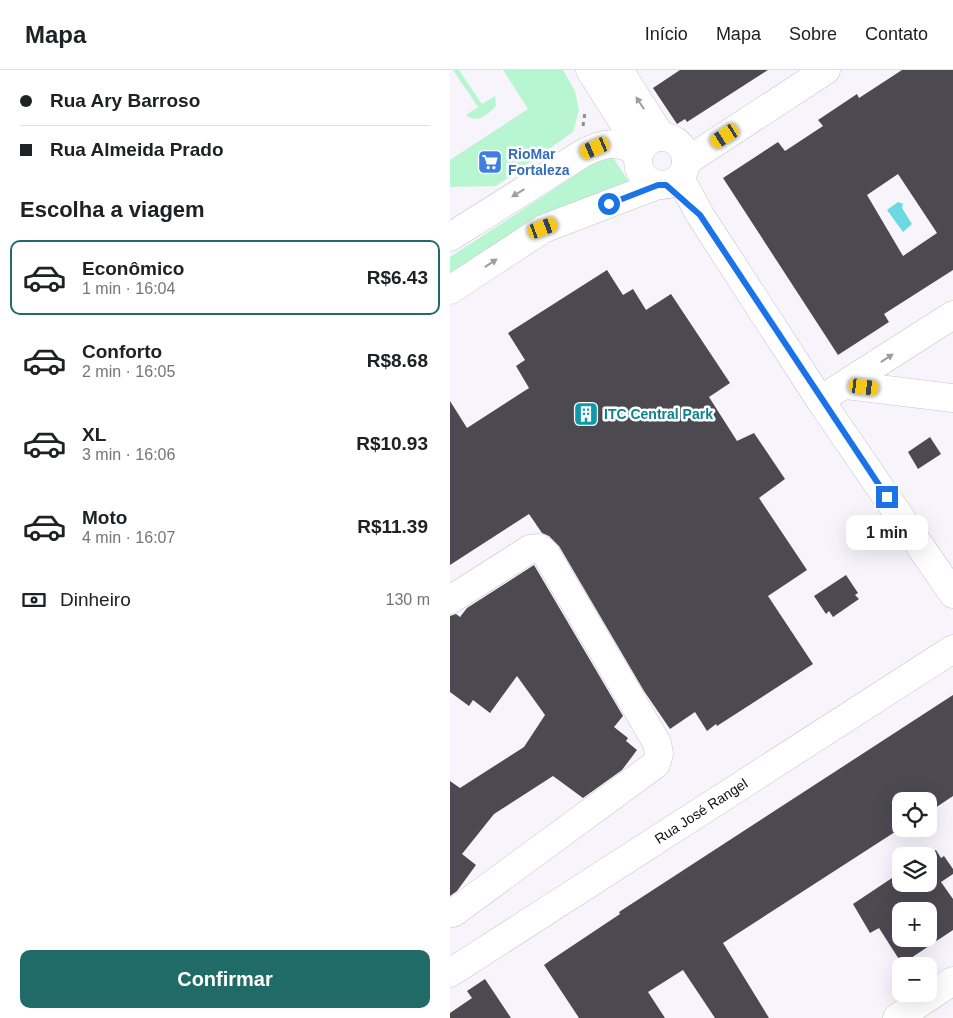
<!DOCTYPE html>
<html lang="pt">
<head>
<meta charset="utf-8">
<style>
  body { margin:0; font-family:Helvetica,sans-serif; background:#f6f6f6; color:#202124; height:100vh; display:flex; flex-direction:column; font-size:19px; white-space:nowrap }
  * { box-sizing:border-box; margin:0 }
  p { font-size:16px; color:#757577 }
  .icon { flex:none; width:28px; height:28px; fill:none; stroke:currentColor; stroke-width:2; stroke-linecap:round; stroke-linejoin:round }
  .map { position:relative; flex:1; overflow:hidden }
  .side { display:flex; flex-direction:column; background:#fff; width:450px }
  .side>* { flex:none }
  .guide { display:grid; align-content:center; height:110px; padding:0 20px; background:#fff }
  .controls { position:absolute; left:442px; top:722px; display:grid; gap:10px }
  .controls a { display:grid; place-items:center; width:45px; height:45px; border-radius:10px; background:#fff; box-shadow:0 5px 20px #0002; font-size:25px }
  .end { position:absolute; width:22px; height:22px; margin:-11px; border:6px solid #1a73e8; background:#fff; box-shadow:0 0 0 2px #fff }
  .from { border-radius:50% }
  .bubble { position:absolute; height:35px; border-radius:10px; background:#fff; box-shadow:0 5px 20px #0002; font-size:16px; font-weight:600; line-height:35px; text-align:center }
  .car { position:absolute; width:15px; height:30px; margin:-15px -8px; border-radius:6px; box-shadow:0 0 4px 1px #0007; background:linear-gradient(#f5c518 24%,#345 0 40%,#f5c518 0 76%,#345 0 86%,#f5c518 0) }
  .guide b { display:flex; align-items:center; gap:18px; height:48px; font-size:19px }
  .guide b+b { border-top:1px solid #e0e0e0 }
  .guide i { width:12px; height:12px; background:#202124 }
  ul { padding:0; list-style:none }
  li { display:flex; align-items:center; gap:15px; height:75px; margin:0 10px 8px; padding:0 10px; border:2px solid transparent; border-radius:10px }
  li div { flex:1 }
  li b { display:block; font-size:19px }
  li em { font-style:normal; font-weight:600 }
  li.selected { border-color:#206b67 }
  li>.icon { width:45px; height:45px; stroke-width:1.5 }
  h2 { padding:0 20px; font-size:22px; line-height:60px }
  .pay { display:flex; align-items:center; gap:12px; height:55px; padding:0 20px; font-size:19px }
  .pay p { margin-inline-start:auto }
  .primary-button { display:flex; gap:10px; margin-top:auto; padding:10px 20px }
  .primary-button a { flex:1; height:58px; border-radius:10px; background:#206b67; color:#fff; font-size:20px; font-weight:600; line-height:58px; text-align:center }
  header { display:flex; align-items:center; gap:30px; box-sizing:border-box; height:70px; padding:0 25px; background:#fff; border-bottom:1px solid #e0e0e0 }
  header strong { font-size:24px }
  nav { display:flex; gap:28px; margin-inline-start:auto; font-size:18px }
  main { display:flex; flex:1; min-height:0 }
  .map>svg:first-child { display:block }
  .green { fill:#b7f6d1 }
  .water { fill:#6cd8e1 }
  .building { fill:#4c4a50; fill-rule:evenodd }
  .lines { fill:none; stroke-linecap:round; stroke-linejoin:round }
  .minor-casing { stroke:#c7c4cb; stroke-width:29 }
  .path { stroke:#8f8d92; stroke-width:3; stroke-dasharray:4 4; stroke-linecap:butt }
  .minor { stroke:#fff; stroke-width:28 }
  .oneway { fill:#9f9e9f }
  .route { stroke:#1a73e8; stroke-width:6 }
  .labels { text-anchor:middle; stroke-width:5; stroke-linejoin:round; paint-order:stroke }
  .shop-label { font-size:14px; font-weight:bold; fill:#366cbe; stroke:#fff; text-anchor:start }
  .culture-label { font-size:14px; font-weight:bold; fill:#0d838f; stroke:#fff; text-anchor:start }
  .street-label { font-size:14px; fill:#0e0d10; stroke:#fff }
</style>
</head>
<body>
<header>
<strong>Mapa</strong>
<nav><a>Início</a><a>Mapa</a><a>Sobre</a><a>Contato</a></nav>
</header>
<main>
<section class="side">
<div class="guide">
<b><i class="from"></i>Rua Ary Barroso</b>
<b><i></i>Rua Almeida Prado</b>
</div>
<h2>Escolha a viagem</h2>
<ul>
<li class="selected"><svg class="icon" aria-label="car" viewBox="0 0 24 24"><path d="M5 17H2v-5l4-1 3-4h7l3 4 3 1v5h-3M9 17h6M6 11h13"/><circle cx="7" cy="17" r="2"/><circle cx="17" cy="17" r="2"/></svg><div><b>Econômico</b><p>1 min · 16:04</p></div><em>R$6.43</em></li>
<li><svg class="icon" aria-label="car" viewBox="0 0 24 24"><path d="M5 17H2v-5l4-1 3-4h7l3 4 3 1v5h-3M9 17h6M6 11h13"/><circle cx="7" cy="17" r="2"/><circle cx="17" cy="17" r="2"/></svg><div><b>Conforto</b><p>2 min · 16:05</p></div><em>R$8.68</em></li>
<li><svg class="icon" aria-label="car" viewBox="0 0 24 24"><path d="M5 17H2v-5l4-1 3-4h7l3 4 3 1v5h-3M9 17h6M6 11h13"/><circle cx="7" cy="17" r="2"/><circle cx="17" cy="17" r="2"/></svg><div><b>XL</b><p>3 min · 16:06</p></div><em>R$10.93</em></li>
<li><svg class="icon" aria-label="car" viewBox="0 0 24 24"><path d="M5 17H2v-5l4-1 3-4h7l3 4 3 1v5h-3M9 17h6M6 11h13"/><circle cx="7" cy="17" r="2"/><circle cx="17" cy="17" r="2"/></svg><div><b>Moto</b><p>4 min · 16:07</p></div><em>R$11.39</em></li>
</ul>
<div class="pay"><svg class="icon" aria-label="cash" viewBox="0 0 24 24"><path d="M3 7h18v10H3z"/><circle cx="12" cy="12" r="2"/></svg>Dinheiro<p>130 m</p></div>
<div class="primary-button"><a>Confirmar</a></div>
</section>
<div class="map">
<svg width="503" height="948" viewBox="0 0 503 948">
  <rect width="100%" height="100%" fill="#f7f4fc"/>
  <path class="green" d="M3,0H9L32,34L45,26L46,36C38,45 26,54 16,45L28,37Z
    M53,0H113L125,21L129,40L123,62L46,116L0,117V90L78,39Z
    M155,86H162L179,112L0,204V187Z"/>
  <path class="water" d="M448,132L453,134L452,138L462,154L453,162L437,140Z"/>
  <path class="building" d="M230,0H318L237,52L235,49L227,54L203,18Z
    M452,0H503V200L434,244L439,252L388,285L273,108L328,72L335,81L373,56L368,50L407,24L409,28ZM448,104L487,163L453,186L417,125Z
    M157,200L173,225L183,219L196,240L221,224L280,313L259,327L287,371L304,363L335,409L309,428L357,500L318,526L363,594L267,656L266,654L257,661L245,642L220,659L194,621L109,476L99,466L92,463L79,444L0,495V331L17,358L79,318L66,296L75,290L58,263Z
    M480,367L491,384L468,399L458,382Z
    M84,495L173,646L164,657L178,668L176,671L187,680L172,700L133,728L103,706L44,744L12,784L26,795L7,821L0,826V711L10,718L74,677L95,645L67,606L40,643L23,630L19,636L0,622V546L6,544L10,547L17,538Z
    M396,505L408,523L405,525L409,529L383,547L379,541L376,544L364,526Z
    M503,625V726L479,742V731H451L452,759L449,761L448,760L273,873L319,948H265L233,900L198,922L215,948H129L94,895L101,890L170,844L169,842Z
    M486,780L491,788L494,786L503,799V804L491,812L503,829V860L452,894L429,858L420,863L403,834L451,802V814H479V786H476ZM451,841H479V869H451Z
    M35,909L61,948H0V943L22,928L17,921Z"/>
  <g class="lines">
    <defs>
      <path id="minor" d="M140,0L190,79
        M169,0L211,66
        M188 91a24 24 0 1 1 48 0a24 24 0 1 1-48 0Z
        M237,91L376,0
        M230,108L250,145L370,330L503,524
        M0,167L135,82C159,72 165,70 189,83
        M0,220L93,159L208,115
        M396,315L503,328
        M370,330L503,245
        M0,530L80,479L89,478L96,484L207,673L209,684L206,694L3,843
        M0,903L503,579
        M447,948L503,911"/>
    </defs>
    <use href="#minor" class="minor-casing"/>
    <path class="path" d="M133,56L135,42"/>
    <use href="#minor" class="minor"/>
  </g>
  <defs><path id="oneway-solid" d="M-6-.8H1V-3.2L6.5 0L1 3.2V.8H-6Z" transform="scale(1.25)"/></defs>
  <g class="oneway">
    <use href="#oneway-solid" transform="translate(190 33) rotate(-123)"/>
    <use href="#oneway-solid" transform="translate(68 123) rotate(149)"/>
    <use href="#oneway-solid" transform="translate(41 193) rotate(-33)"/>
    <use href="#oneway-solid" transform="translate(437 288) rotate(-33)"/>
  </g>
  <g class="lines">
    <path class="route" d="M159,134L208,115H216L250,145L437,427"/>
  </g>
  <defs>
    <symbol id="supermarket-square" viewBox="-11 -11 22 22"><rect x="-9" y="-9" width="18" height="18" rx="4" fill="#3f7fe0" stroke="#fff"/><path d="M-6-5.5h2.5l.6 2H6L4.5 2H-2.5L-4.4-4H-6ZM-1.5 3.2a1.3 1.3 0 1 0 .1 0ZM3 3.2a1.3 1.3 0 1 0 .1 0Z" fill="#fff"/></symbol>
    <symbol id="building-square" viewBox="-11 -11 22 22"><rect x="-9" y="-9" width="18" height="18" rx="4" fill="#0f9aa8" stroke="#fff"/><path d="M-4-6H4V6H1V3H-1V6H-4ZM-2.5-4.3h1.7v1.8h-1.7ZM.8-4.3h1.7v1.8H.8ZM-2.5-1h1.7V.8h-1.7ZM.8-1h1.7V.8H.8Z" fill="#fff"/></symbol>
  </defs>
  <g fill-rule="evenodd">
    <use href="#supermarket-square" x="26" y="78" width="28" height="28"/>
    <use href="#building-square" x="122" y="330" width="28" height="28"/>
  </g>
  <g class="labels">
    <g class="shop-label">
      <text x="58" y="89">RioMar<tspan x="58" dy="16">Fortaleza</tspan></text>
    </g>
    <g class="culture-label">
      <text x="154" y="349">ITC Central Park</text>
    </g>
    <g class="street-label">
      <text transform="translate(251 741) rotate(-33)" y="5">Rua José Rangel</text>
    </g>
  </g>
</svg>
<div class="controls">
<a><svg class="icon" aria-label="locate" viewBox="0 0 24 24"><circle cx="12" cy="12" r="6"/><path d="M12 2v4M12 18v4M2 12h4M18 12h4"/></svg></a>
<a><svg class="icon" aria-label="layers" viewBox="0 0 24 24"><path d="M12 4l9 5-9 5-9-5zM3 14l9 5 9-5"/></svg></a>
<a>+</a>
<a>−</a>
</div>
<i class="end from" style="left:159px;top:134px"></i>
<i class="end" style="left:437px;top:427px"></i>
<div class="bubble" style="left:396px;top:445px;width:82px">1 min</div>
<i class="car" style="left:275px;top:66px;rotate:237deg"></i>
<i class="car" style="left:145px;top:78px;rotate:247deg"></i>
<i class="car" style="left:93px;top:158px;rotate:70deg"></i>
<i class="car" style="left:414px;top:317px;rotate:97deg"></i>
</div>
</main>
</body>
</html>
